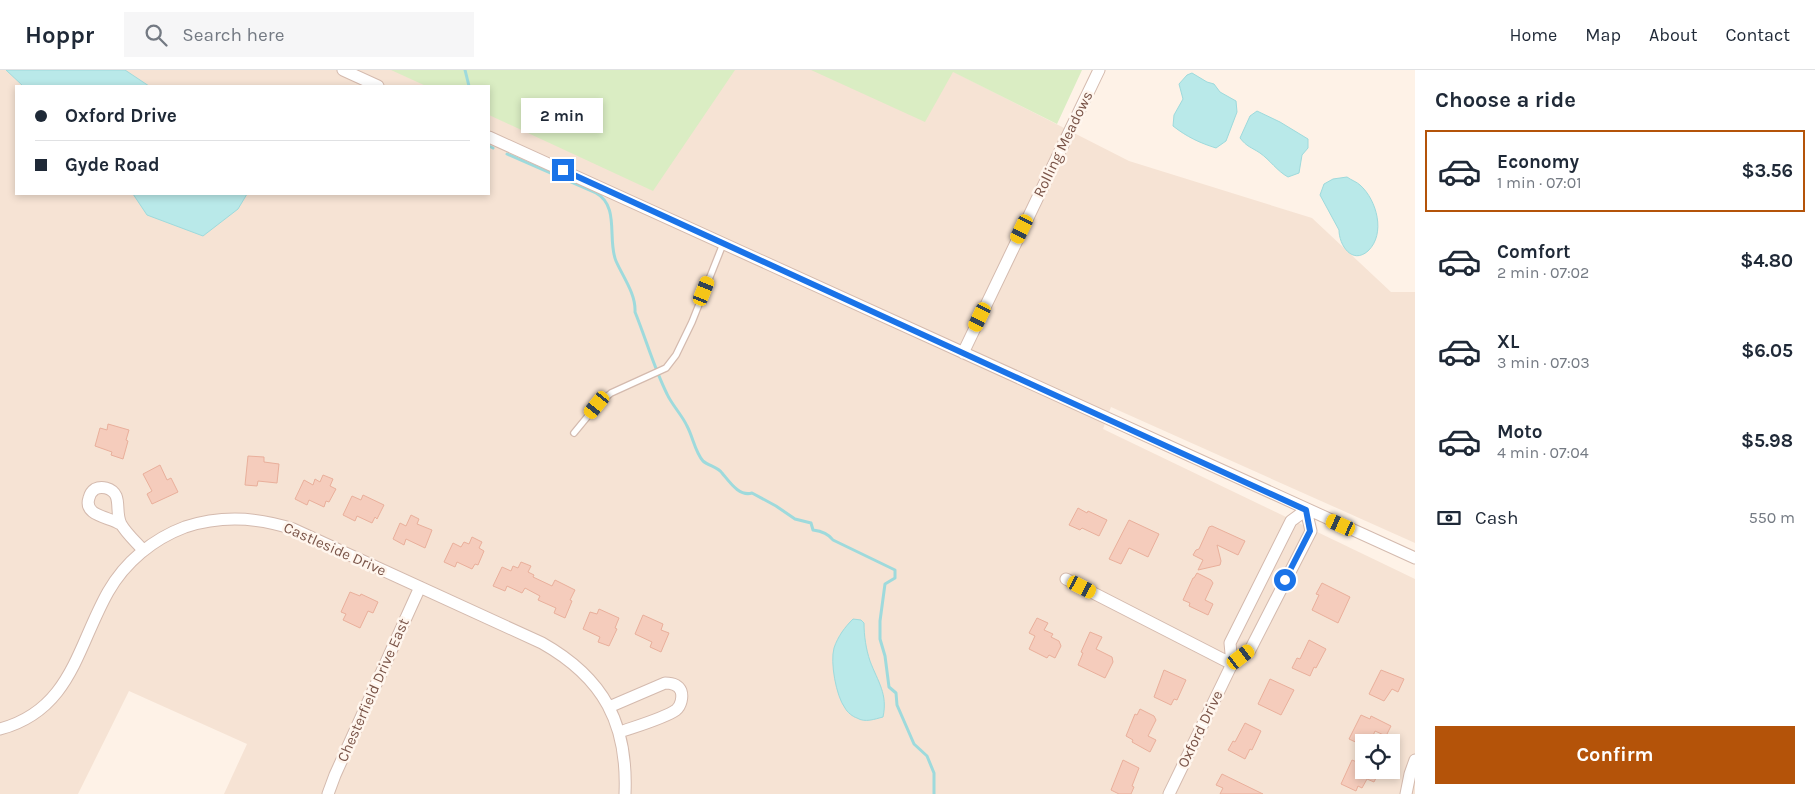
<!DOCTYPE html>
<html lang="en">
<head>
<meta charset="utf-8">
<style>
  body { margin:0; font-family:Karla,sans-serif; background:#f6f6f7; color:#1f2937; height:100vh; display:flex; flex-direction:column; font-size:19px; white-space:nowrap }
  * { box-sizing:border-box; margin:0 }
  p { font-size:16px; color:#747a83 }
  .icon { flex:none; width:28px; height:28px; fill:none; stroke:currentColor; stroke-width:2; stroke-linecap:round; stroke-linejoin:round }
  .map { position:relative; flex:1; overflow:hidden }
  .side { display:flex; flex-direction:column; background:#fff; width:400px }
  .side>* { flex:none }
  .guide { position:absolute; left:15px; top:15px; width:475px; height:110px; border-radius:0px; box-shadow:0 2px 8px #0003; display:grid; align-content:center; height:110px; padding:0 20px; background:#fff }
  .controls { position:absolute; left:1355px; top:664px; display:grid; gap:10px }
  .controls a { display:grid; place-items:center; width:45px; height:45px; border-radius:0px; background:#fff; box-shadow:0 2px 8px #0003; font-size:25px }
  .end { position:absolute; width:22px; height:22px; margin:-11px; border:6px solid #1a73e8; background:#fff; box-shadow:0 0 0 2px #fff }
  .from { border-radius:50% }
  .bubble { position:absolute; height:35px; border-radius:0px; background:#fff; box-shadow:0 2px 8px #0003; font-size:16px; font-weight:700; line-height:35px; text-align:center }
  .car { position:absolute; width:15px; height:30px; margin:-15px -8px; border-radius:6px; box-shadow:0 0 4px 1px #0007; background:linear-gradient(#f5c518 24%,#345 0 40%,#f5c518 0 76%,#345 0 86%,#f5c518 0) }
  .guide b { display:flex; align-items:center; gap:18px; height:48px; font-size:19px }
  .guide b+b { border-top:1px solid #e0e1e3 }
  .guide i { width:12px; height:12px; background:#1f2937 }
  ul { padding:0; list-style:none }
  li { display:flex; align-items:center; gap:15px; height:82px; margin:0 10px 8px; padding:0 10px; border:2px solid transparent; border-radius:0px }
  li div { flex:1 }
  li b { display:block; font-size:19px }
  li em { font-style:normal; font-weight:700 }
  li.selected { border-color:#b45309 }
  li>.icon { width:45px; height:45px; stroke-width:1.5 }
  h2 { padding:0 20px; font-size:22px; line-height:60px }
  .pay { display:flex; align-items:center; gap:12px; height:55px; padding:0 20px; font-size:19px }
  .pay p { margin-inline-start:auto }
  .action { display:flex; gap:10px; margin-top:auto; padding:10px 20px }
  .action a { flex:1; height:58px; border-radius:0px; background:#b45309; color:#fff; font-size:20px; font-weight:700; line-height:58px; text-align:center }
  header { display:flex; align-items:center; gap:30px; box-sizing:border-box; height:70px; padding:0 25px; background:#fff; border-bottom:1px solid #e0e1e3 }
  header strong { font-size:24px }
  nav { display:flex; gap:28px; margin-inline-start:auto; font-size:18px }
  .search { width:350px; height:45px; background:#f6f6f7; display:flex; align-items:center; gap:12px; box-sizing:border-box; padding:0 18px; border-radius:0px; color:#747a83; font-size:19px }
  main { display:flex; flex:1; min-height:0 }
  .map>svg:first-child { display:block }
  .residential { fill:#f6e3d4; fill-rule:evenodd }
  .green { fill:#daedc3 }
  .water { fill:#b9e9e9; stroke:#9edadc }
  .lines { fill:none; stroke-linecap:round; stroke-linejoin:round }
  .stream { stroke:#9edadc; stroke-width:3 }
  .building { fill:#f5ccbc; stroke:#e9af9b }
  .lane-casing { stroke:#d4baae; stroke-width:8 }
  .street-casing { stroke:#d4baae; stroke-width:13 }
  .lane { stroke:#fff; stroke-width:5.5 }
  .street { stroke:#fff; stroke-width:11 }
  .route { stroke:#1a73e8; stroke-width:6 }
  .labels { text-anchor:middle; stroke-width:5; stroke-linejoin:round; paint-order:stroke }
  .street-label { font-size:15px; fill:#7a5448; stroke:#fff6ee }
</style>
</head>
<body>
<header>
<strong>Hoppr</strong>
<div class="search"><svg class="icon" aria-label="search" viewBox="0 0 24 24"><circle cx="10" cy="10" r="6"/><path d="M15 15l6 6"/></svg>Search here</div>
<nav><a>Home</a><a>Map</a><a>About</a><a>Contact</a></nav>
</header>
<main>
<div class="map">
<svg width="1415" height="724" viewBox="0 0 1415 724">
  <rect width="100%" height="100%" fill="#fef2e7"/>
  <path class="residential" d="M0,0H950L1129,91L1312,148L1391,222H1415V473L1111,337L1103,359L1415,509V724H224L247,674L129,621L78,724H0ZM16,16H489V124H16ZM1364,672H1391V700H1364Z"/>
  <path class="green" d="M391,0H735L653,121L489,45V16H426Z
    M811,0H1082L1057,54L953,2L925,52Z"/>
  <path class="water" d="M6,0H125L149,16H23Z
    M1192,3L1207,12L1214,14L1220,22L1236,31L1237,42L1226,71L1216,78C1200,73 1187,67 1173,56L1174,45L1183,29L1179,14L1187,5Z
    M1257,41L1280,52L1308,69V78L1302,85L1299,103L1288,107C1277,101 1270,90 1260,83C1251,77 1247,77 1240,68L1250,46Z
    M1347,107C1351,110 1357,112 1360,115C1377,130 1386,164 1368,181C1352,195 1339,175 1339,160L1320,125L1324,114L1333,109Z
    M133,124H247L238,139L203,166L147,145Z
    M853,549L861,550L864,553C864,566 866,579 870,591C878,612 888,624 883,647C875,649 865,653 857,648C853,647 847,642 845,638C836,626 830,592 834,578C838,566 845,557 853,549Z"/>
  <g class="lines">
    <path class="stream" d="M465,0L469,16
      M489,76L493,78
      M507,84L596,123C620,136 607,170 616,191C623,207 636,224 635,242C646,269 654,298 667,324C672,335 682,345 687,356C693,367 695,382 703,391C709,396 718,397 722,403C729,411 739,427 752,423L776,436L795,449L811,453L813,460C821,461 828,463 833,470L895,500V508L885,514L880,551V569L885,586L889,617L896,623L897,635L914,674L927,686L934,703V724"/>
  </g>
  <path class="building" d="M108,354L129,360L126,370L128,371L123,389L111,385L112,382L95,376L100,358L107,360Z
    M248,386L264,387V392L279,394L277,413L258,411L257,416L245,415Z
    M160,395L167,410L171,408L178,422L152,434L147,424L152,421L143,404Z
    M323,405L333,409L330,416L336,419L329,432L326,431L324,437L309,430L307,435L295,429L304,410L313,415L315,409L320,412Z
    M363,425L384,435L377,449L375,447L372,453L357,446L355,451L343,445L352,426L361,430Z
    M1078,438L1087,443L1088,441L1107,450L1099,466L1082,458L1080,460L1069,455Z
    M411,445L419,449L417,454L432,460L425,478L406,469L404,475L393,469L400,453L406,456Z
    M1129,450L1159,464L1148,487L1129,478L1121,494L1109,489Z
    M1212,456L1245,471L1238,485L1217,475L1221,491L1220,495L1198,500L1203,490L1193,485L1196,480L1199,479L1209,457Z
    M472,467L482,472L479,478L484,481L478,495L475,494L472,499L457,492L455,497L444,492L453,473L461,477L464,472L469,474Z
    M521,492L531,496L528,502L534,505L533,507L552,516L555,510L575,520L570,530L572,531L565,548L554,543L556,538L538,530L540,526L525,518L522,523L507,516L505,521L493,516L502,497L511,501L513,496L518,498Z
    M1197,503L1211,510L1213,513L1205,530L1213,534L1208,545L1189,536L1190,533L1183,530L1193,508H1194Z
    M1322,513L1350,527L1338,553L1312,540L1319,525L1316,524Z
    M350,522L360,526L361,524L378,532L373,543L368,541L360,558L343,550L346,544L341,542Z
    M599,539L619,548L615,558L617,559L609,576L598,572L600,567L583,559L590,542L597,544Z
    M643,545L663,554L661,560L669,563L661,582L650,577L652,572L635,564Z
    M1037,548L1048,553L1044,560L1053,564L1051,567L1059,571L1061,576L1055,588L1049,585L1047,588L1029,579L1035,566L1029,563Z
    M1090,562L1102,567L1096,579L1112,587L1113,592L1105,608L1078,595L1083,583L1081,582Z
    M1309,570L1326,579L1316,598L1314,597L1310,606L1292,598L1297,588L1300,589Z
    M1164,600L1186,610L1177,630L1174,629L1171,635L1154,627Z
    M1381,600L1404,609L1398,622L1392,619L1384,631L1369,624Z
    M1270,609L1294,620L1281,645L1258,634Z
    M1140,639L1154,646L1156,650L1148,666L1156,670L1150,682L1132,672L1133,670L1126,666L1135,644L1137,645Z
    M1361,645L1370,649L1371,646L1391,656L1386,666L1375,661L1372,668L1369,667L1367,672H1364V676L1349,669Z
    M1245,653L1261,661L1252,680L1250,679L1245,689L1228,680L1233,671L1235,672Z
    M1123,690L1139,698L1132,716L1134,717L1131,724H1119L1111,720Z
    M1352,690L1364,695V700H1380L1374,712L1367,709L1362,718L1358,716L1356,721L1341,714Z
    M1222,704L1263,724H1220L1223,718L1216,715Z"/>
  <g class="lines">
    <defs>
      <path id="lane" d="M574,363L597,335L611,323L666,298L676,285L692,252L723,174"/>
      <path id="street" d="M343,0L378,16
        M489,67L1415,488
        M963,283L1099,0
        M120,454C110,447 83,446 89,428C90,424 92,421 95,419C99,417 102,417 106,418C124,423 114,441 121,454C126,463 136,472 143,480
        M1066,509L1232,594
        M609,637L665,613C671,613 678,614 681,621C683,627 681,636 676,640C665,648 634,657 620,662
        M0,659C71,640 77,577 108,522C125,492 153,469 185,457C222,445 257,447 293,459L542,573C604,608 628,654 625,724
        M328,724L335,705L420,517
        M1169,724L1232,594L1250,580L1311,461L1306,440L1291,451L1230,573L1232,594
        M1406,724L1410,704L1415,690"/>
    </defs>
    <use href="#lane" class="lane-casing"/>
    <use href="#street" class="street-casing"/>
    <use href="#lane" class="lane"/>
    <use href="#street" class="street"/>
  </g>
  <g class="lines">
    <path class="route" d="M563,100L1306,440L1310,461L1285,510"/>
  </g>
  <g class="labels">
    <g class="street-label">
      <text transform="translate(1063 74) rotate(-64)" y="5">Rolling Meadows</text>
      <text transform="translate(335 479) rotate(24)" y="5">Castleside Drive</text>
      <text transform="translate(373 620) rotate(-66)" y="5">Chesterfield Drive East</text>
      <text transform="translate(1200 659) rotate(-64)" y="5">Oxford Drive</text>
    </g>
  </g>
</svg>
<div class="controls">
<a><svg class="icon" aria-label="locate" viewBox="0 0 24 24"><circle cx="12" cy="12" r="6"/><path d="M12 2v4M12 18v4M2 12h4M18 12h4"/></svg></a>
</div>
<i class="end from" style="left:1285px;top:510px"></i>
<i class="end" style="left:563px;top:100px"></i>
<div class="bubble" style="left:521px;top:28px;width:82px">2 min</div>
<i class="car" style="left:1022px;top:159px;rotate:206deg"></i>
<i class="car" style="left:704px;top:221px;rotate:22deg"></i>
<i class="car" style="left:980px;top:247px;rotate:206deg"></i>
<i class="car" style="left:597px;top:335px;rotate:219deg"></i>
<i class="car" style="left:1341px;top:455px;rotate:294deg"></i>
<i class="car" style="left:1082px;top:517px;rotate:117deg"></i>
<i class="car" style="left:1241px;top:587px;rotate:53deg"></i>
<div class="guide">
<b><i class="from"></i>Oxford Drive</b>
<b><i></i>Gyde Road</b>
</div>
</div>
<section class="side">
<h2>Choose a ride</h2>
<ul>
<li class="selected"><svg class="icon" aria-label="car" viewBox="0 0 24 24"><path d="M5 17H2v-5l4-1 3-4h7l3 4 3 1v5h-3M9 17h6M6 11h13"/><circle cx="7" cy="17" r="2"/><circle cx="17" cy="17" r="2"/></svg><div><b>Economy</b><p>1 min · 07:01</p></div><em>$3.56</em></li>
<li><svg class="icon" aria-label="car" viewBox="0 0 24 24"><path d="M5 17H2v-5l4-1 3-4h7l3 4 3 1v5h-3M9 17h6M6 11h13"/><circle cx="7" cy="17" r="2"/><circle cx="17" cy="17" r="2"/></svg><div><b>Comfort</b><p>2 min · 07:02</p></div><em>$4.80</em></li>
<li><svg class="icon" aria-label="car" viewBox="0 0 24 24"><path d="M5 17H2v-5l4-1 3-4h7l3 4 3 1v5h-3M9 17h6M6 11h13"/><circle cx="7" cy="17" r="2"/><circle cx="17" cy="17" r="2"/></svg><div><b>XL</b><p>3 min · 07:03</p></div><em>$6.05</em></li>
<li><svg class="icon" aria-label="car" viewBox="0 0 24 24"><path d="M5 17H2v-5l4-1 3-4h7l3 4 3 1v5h-3M9 17h6M6 11h13"/><circle cx="7" cy="17" r="2"/><circle cx="17" cy="17" r="2"/></svg><div><b>Moto</b><p>4 min · 07:04</p></div><em>$5.98</em></li>
</ul>
<div class="pay"><svg class="icon" aria-label="cash" viewBox="0 0 24 24"><path d="M3 7h18v10H3z"/><circle cx="12" cy="12" r="2"/></svg>Cash<p>550 m</p></div>
<div class="action"><a>Confirm</a></div>
</section>
</main>
</body>
</html>
